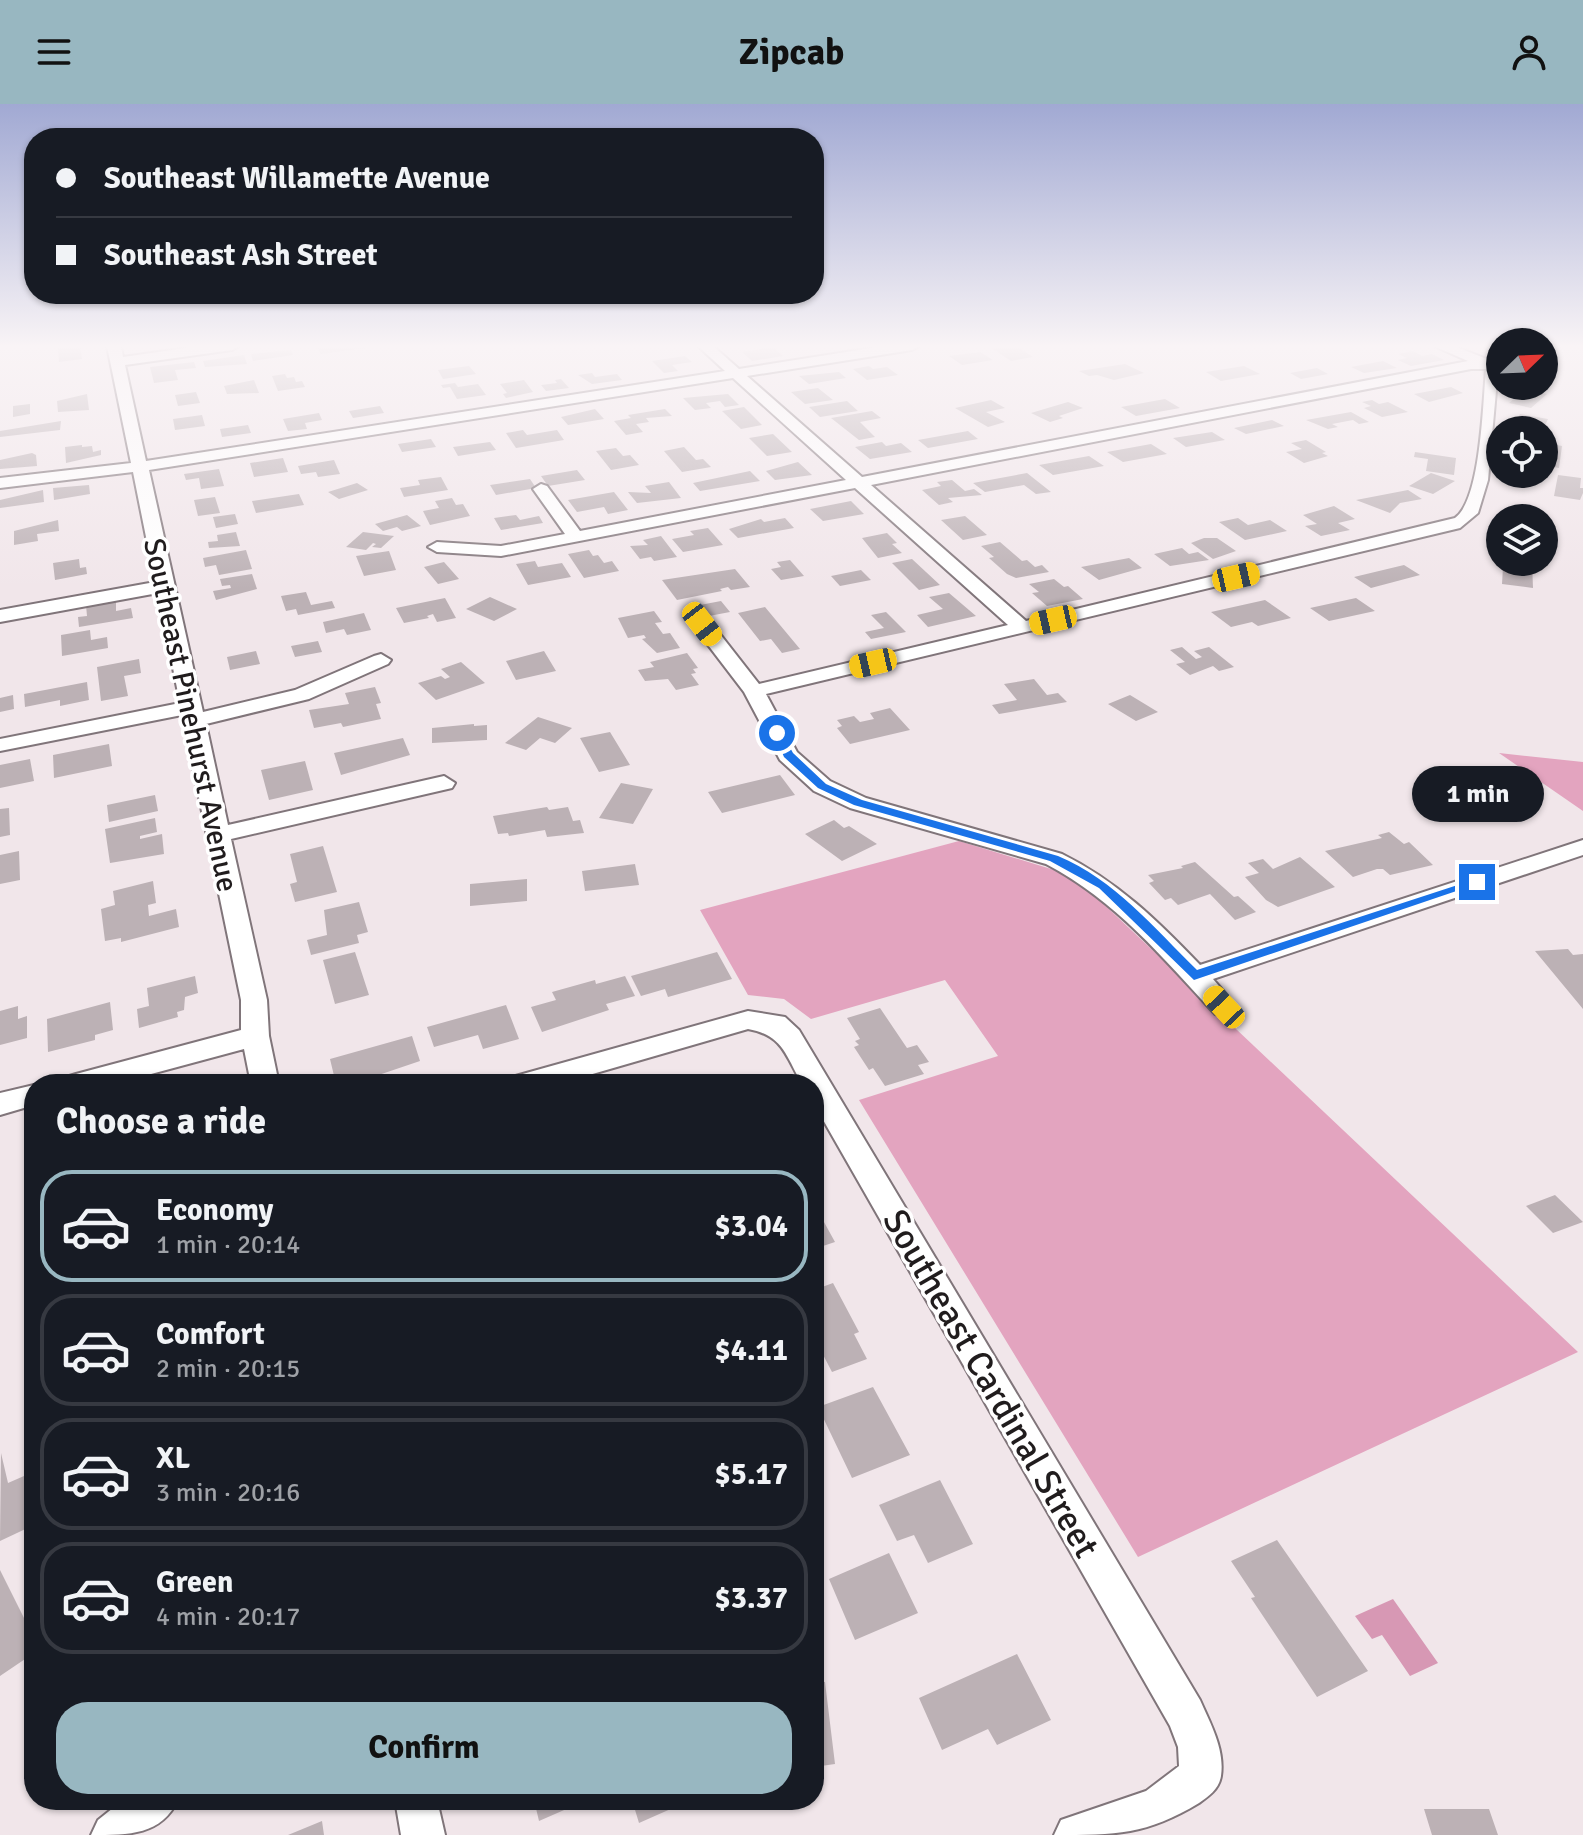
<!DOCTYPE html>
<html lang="en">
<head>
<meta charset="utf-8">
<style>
  body { margin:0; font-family:Signika,sans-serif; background:#20242c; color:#f1f3f6; height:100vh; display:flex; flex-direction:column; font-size:30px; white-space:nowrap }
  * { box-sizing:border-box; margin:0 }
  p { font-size:26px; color:#9ea1a6 }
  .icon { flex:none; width:44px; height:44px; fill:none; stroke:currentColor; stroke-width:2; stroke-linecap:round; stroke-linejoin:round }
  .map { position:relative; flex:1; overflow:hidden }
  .sheet { position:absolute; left:24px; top:970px; width:800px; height:736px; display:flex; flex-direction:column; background:#171b24; border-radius:32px; box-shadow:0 2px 6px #0004 }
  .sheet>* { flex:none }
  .top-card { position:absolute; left:24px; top:24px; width:800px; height:176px; border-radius:32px; box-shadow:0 2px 6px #0004; display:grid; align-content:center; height:176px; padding:0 32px; background:#171b24 }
  .needle { width:52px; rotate:67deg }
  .controls { position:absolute; left:1486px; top:224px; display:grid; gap:16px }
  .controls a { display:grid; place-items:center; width:72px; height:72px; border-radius:50%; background:#171b24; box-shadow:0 2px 6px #0004; font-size:40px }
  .end { position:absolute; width:36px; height:36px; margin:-18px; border:10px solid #1a73e8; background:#fff; box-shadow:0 0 0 4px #fff }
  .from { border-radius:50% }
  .bubble { position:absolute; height:56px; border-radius:28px; background:#171b24; box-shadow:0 2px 6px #0004; font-size:26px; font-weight:700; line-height:56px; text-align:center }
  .car { position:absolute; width:24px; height:48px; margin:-24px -12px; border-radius:10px; box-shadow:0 0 6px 2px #0007; background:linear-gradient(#f5c518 24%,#345 0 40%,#f5c518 0 76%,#345 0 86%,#f5c518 0) }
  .top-card b { display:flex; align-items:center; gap:28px; height:76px; font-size:30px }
  .top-card b+b { border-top:2px solid #363941 }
  .top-card i { width:20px; height:20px; background:#f1f3f6 }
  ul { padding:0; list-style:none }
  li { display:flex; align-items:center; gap:24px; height:112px; margin:0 16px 12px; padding:0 16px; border:4px solid #363941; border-radius:32px }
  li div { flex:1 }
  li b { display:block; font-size:30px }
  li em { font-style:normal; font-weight:700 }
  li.on { border-color:#98b7c1 }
  li>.icon { width:72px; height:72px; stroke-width:1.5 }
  h2 { padding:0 32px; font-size:36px; line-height:96px }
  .cta { display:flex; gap:16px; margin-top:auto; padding:16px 32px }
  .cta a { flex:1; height:92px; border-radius:32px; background:#98b7c1; color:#111; font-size:32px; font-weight:700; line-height:92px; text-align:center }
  header { display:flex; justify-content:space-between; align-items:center; height:104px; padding:0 32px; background:#98b7c1; color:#111; font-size:36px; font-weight:700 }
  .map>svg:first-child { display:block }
  .forest { fill:#e3a4bf }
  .water { fill:#d798b4 }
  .building { fill:#bcb1b5 }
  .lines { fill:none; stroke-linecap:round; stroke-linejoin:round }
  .minor-casing { stroke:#80757a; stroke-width:4 }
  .minor { fill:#fff; fill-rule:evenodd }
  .route { fill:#1a73e8 }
  .labels { text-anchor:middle; stroke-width:7; stroke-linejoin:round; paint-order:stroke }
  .street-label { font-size:30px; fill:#201c1d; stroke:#fff }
  .near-street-label { font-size:36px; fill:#201c1d; stroke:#fff }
</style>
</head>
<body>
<header><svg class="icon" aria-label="menu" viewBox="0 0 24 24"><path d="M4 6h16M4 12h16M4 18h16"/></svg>Zipcab<svg class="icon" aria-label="person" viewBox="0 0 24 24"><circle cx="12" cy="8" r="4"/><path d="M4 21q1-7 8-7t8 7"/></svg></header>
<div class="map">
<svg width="1583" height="1731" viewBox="0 0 1583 1731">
  <rect width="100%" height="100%" fill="#f1e6ea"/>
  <path class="forest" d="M1499,649L1583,658V707Z
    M959,737L1074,772L1578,1248L1138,1453L859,996L998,952L945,876L811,915L784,895L748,891L700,806Z"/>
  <path class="water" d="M1393,1495L1438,1559L1410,1572L1382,1531L1372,1535L1355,1512Z"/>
  <path class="building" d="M80,242L82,255L59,258L58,244Z
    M332,242H365V244L321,250L318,244Z
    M1016,242L1033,253L1011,257L993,245Z
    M773,243L783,252L752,257L742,248Z
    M291,246L293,251L253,257L251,250Z
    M1413,247L1422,252L1432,250L1444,256L1411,262L1398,256L1407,254L1398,250Z
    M980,248L993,256L962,261L949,252Z
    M244,251L247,260L205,263L203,257Z
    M685,252L692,258L672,261L678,267L664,269L652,257Z
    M1383,257L1397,264L1364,269L1351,263Z
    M194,258L196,264L175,266L178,276L154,279L150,263Z
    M1125,260L1144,269L1114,276L1097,271L1089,272L1079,267Z
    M469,262L476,270L443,275L438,266Z
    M869,262L873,265L887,263L898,271L867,276L853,265Z
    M1244,262L1260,270L1221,277L1206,268Z
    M1317,264L1328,270L1301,275L1290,269Z
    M839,268L846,274L809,280L799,272Z
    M592,269L595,273L617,270L622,276L592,280L578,271Z
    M285,270L287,274L294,273L296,278L302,277L305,283L278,287L272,272Z
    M561,275L569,284L546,287L541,281L557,279L555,276Z
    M254,276L259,289L227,290L224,282Z
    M524,276L533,288L506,294L503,290L507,289L500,280Z
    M455,279L458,283L478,280L486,291L457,295L450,283L443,284L441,281Z
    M1451,283L1463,289L1429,298L1414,290Z
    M818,284L833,296L805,300L791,288Z
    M1526,285L1547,290L1531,304L1509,299Z
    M196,288L200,299L178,302L175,291Z
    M87,290L89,306L58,308L57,297Z
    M728,290L739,301L725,303L720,297L706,299L711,304L695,306L683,294Z
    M1165,295L1180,304L1136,312L1121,303Z
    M991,296L1005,304L986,308L1005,318L988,323L955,304Z
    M1372,296L1379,300L1388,298L1408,308L1382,313L1364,304L1371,302L1362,298Z
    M847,297L858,307L820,313L809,303Z
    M1068,298L1083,304L1059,312L1063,314L1050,318L1031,309Z
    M30,300V310L13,313V302Z
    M380,302L384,309L353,314L349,307Z
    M744,303L762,321L741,325L722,307Z
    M595,305L604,315L568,321L561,313Z
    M665,305L672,312L646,314L649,318L636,320L643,328L626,331L614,317L631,314L628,311Z
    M872,307L881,314L860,318L875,333L859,336L831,314Z
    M1351,308L1369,318L1359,320L1353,316L1332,320L1338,323L1328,325L1306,316Z
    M319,309L322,316L305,319L307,325L288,327L283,315Z
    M1520,310L1548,315L1543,326L1506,325L1510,319L1515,320Z
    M202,311L205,322L175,326L173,315Z
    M1272,316L1284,322L1246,330L1234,324Z
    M61,317L60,326L0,333V327Z
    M248,321L251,329L222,333L220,325Z
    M523,326L527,331L557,326L564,336L516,344L506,329Z
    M968,327L978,335L928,344L918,336Z
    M1212,328L1225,336L1186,343L1173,334Z
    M773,330L792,348L767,352L749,334Z
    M431,335L436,343L402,348L398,340Z
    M1306,336L1326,348L1322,349L1328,352L1304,359L1286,348L1302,345L1291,339Z
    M490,338L496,346L458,352L453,343Z
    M882,338L886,342L901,339L912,348L870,355L855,343Z
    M1544,339L1562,342L1559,364L1544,361Z
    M1151,340L1167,350L1123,358L1107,348Z
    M82,341V343L92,342L93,348L101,346V351L66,359L65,343Z
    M684,343L696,356L703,355L711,363L682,368L664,347Z
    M616,344L623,352L630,351L639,361L611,366L596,347Z
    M1415,348L1456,354L1454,371L1426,367L1428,355L1414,353Z
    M32,349L36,351L37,362L0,365V356Z
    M1089,352L1104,362L1053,371L1039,361Z
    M283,354L288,368L254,373L250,359Z
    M334,356L340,370L318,373L316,368L301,370L298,362Z
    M798,358L812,371L775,376L766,367Z
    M219,365L224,382L201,385L199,374L186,376L184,370Z
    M577,366L585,376L548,382L541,372Z
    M750,367L760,377L700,387L693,379Z
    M1027,369L1051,388L1036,390L1024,381L985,388L973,379Z
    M1431,369L1455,377L1433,390L1409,382Z
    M1558,371L1581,374L1580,384H1583V389L1580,396L1554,392Z
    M441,373L448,386L404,393L400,384L420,381L418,376Z
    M530,375L536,384L496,391L490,381Z
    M952,376L965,387L974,385L982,391L948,394L953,398L939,401L922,386L941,382L937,378Z
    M669,378L681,394L637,399L628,388L651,389L645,382Z
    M357,379L368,386L339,395L328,388Z
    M89,381L90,390L54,396L53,384Z
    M43,386L44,398L0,404V396Z
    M1408,386L1422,395L1400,399L1390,409L1356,396Z
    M614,388L628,406L608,410L604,403L577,408L568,396Z
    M299,390L304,401L256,409L252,397Z
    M215,393L220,409L198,412L194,396Z
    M452,394L456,401L463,400L470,412L430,421L423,407L439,404L435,397Z
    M851,397L864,410L823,417L810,405Z
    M1334,402L1355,415L1338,419L1350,426L1321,432L1305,422L1317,420L1303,411Z
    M235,410L238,420L216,424L213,413Z
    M407,411L421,422L402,427L397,423L383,427L375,420Z
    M516,411L520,416L539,412L543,419L501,426L494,414Z
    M965,412L987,431L963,436L941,416Z
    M785,414L794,424L738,434L729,425L761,415L764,418Z
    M1238,414L1248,421L1270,416L1287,427L1245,436L1219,418Z
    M58,416L59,427L37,430L38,437L14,441V427Z
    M708,424L723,441L683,448L672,435L694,431L690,427Z
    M236,428L240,442L209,444L208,438L218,437L217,431Z
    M363,428L394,432L381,444L372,443L376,440L373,439L366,446L346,443Z
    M887,429L897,439L892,440L902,449L878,454L862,434Z
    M661,432L677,453L654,457L651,453L640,455L630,442L648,441L643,436Z
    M1204,434H1217L1236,447L1213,455L1191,439Z
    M1000,438L1022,457L1027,456L1035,463L1042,461L1049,468L1016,474L1007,470L989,454L994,453L981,442Z
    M1182,444L1189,450L1198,448L1209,456L1170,462L1154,450Z
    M246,446L252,465L219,471L216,461L205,463L203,454Z
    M589,446L593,452L598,451L604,459L612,457L619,467L584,474L568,450Z
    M389,447L396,466L364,472L356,452Z
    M1129,454L1142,464L1099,476L1081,463Z
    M79,455L80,464L86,463L87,470L55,476L53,459Z
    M912,455L940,481L919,486L892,459Z
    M790,456L804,472L781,476L771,465L781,463L777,458Z
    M535,457L538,463L562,459L571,473L528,481L516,460Z
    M444,458L459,475L438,480L424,463Z
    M1499,458H1532L1533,484L1502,480L1503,463L1499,462Z
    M1404,461L1420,471L1371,484L1354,473Z
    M735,465L750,483L731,486L728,483L720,485L722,487L677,496L662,476Z
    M861,466L871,476L840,482L831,472Z
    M252,470L257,485L216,496L213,487L231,484L230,481L222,482L220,475Z
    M1054,475L1064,483L1068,482L1083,495L1047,502L1032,489L1039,488L1029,480Z
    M306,488L311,501L332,497L335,504L298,511L296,505L286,507L281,492Z
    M949,489L976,512L928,523L917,511L943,505L929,493Z
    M490,493L517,505L494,517L466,505Z
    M445,494L456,514L437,518L433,510L427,512L429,514L404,519L396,504Z
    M1356,494L1375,507L1329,517L1310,504Z
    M116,496V507L131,504L133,514L79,523L78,513L87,512L86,501Z
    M1265,496L1291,514L1258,522L1252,518L1231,523L1211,508Z
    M721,497L730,508L709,512L700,501Z
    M765,503L800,545L782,549L771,535L760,537L738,509Z
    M654,507L662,518L655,519L663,530L670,529L680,544L657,549L642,535L646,534L644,531L628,534L618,514Z
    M886,508L906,528L871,535L865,528L884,524L871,511Z
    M364,509L371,526L347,531L344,525L326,529L323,518Z
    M90,526L91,536L107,533L108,544L62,552L61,531Z
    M318,537L322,548L295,553L291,542Z
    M1182,543L1196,555L1202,553L1194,547L1209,543L1234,563L1219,567L1213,562L1190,571L1176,560L1185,558L1170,546Z
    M256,547L260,560L230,566L227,553Z
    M544,547L556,567L516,576L506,557Z
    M687,549L698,564L693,565L696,569L691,570L699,581L676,586L668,575L645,577L638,566L654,563L650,558Z
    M139,555L141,569L124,572L128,592L101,597L97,563Z
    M461,558L485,579L436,596L418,579L441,572L445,575L450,573L441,565Z
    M1034,575L1047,591L1058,589L1067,598L999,610L992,601L1017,596L1004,580Z
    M87,578L89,596L60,602V596L25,603L24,590Z
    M375,583L381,599L376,600L381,615L343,623L341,619L314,624L309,606L349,600L345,589Z
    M13,591L14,605L0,608V594Z
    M1130,591L1158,608L1136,617L1108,600Z
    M890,604L910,626L850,640L837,624L842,622L837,616L854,612L860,618L874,615L870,609Z
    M538,613L572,624L555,639L540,634L526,646L505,639Z
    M474,620V622L487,621V636L432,639V624Z
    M610,628L630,661L599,668L580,634Z
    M403,634L410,651L341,671L334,649Z
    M109,640L112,662L54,674L53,651Z
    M30,655L34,677L0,684V661Z
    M305,657L313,686L269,696L261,666Z
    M780,671L795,691L722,709L708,688Z
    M621,679L653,685L633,720L599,714Z
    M155,691L158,707L109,718L107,701Z
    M547,703L549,706L568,703L573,717L580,716L584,729L547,733L545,726L509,732L508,729L498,730L493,712Z
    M9,704L10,731L0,733V705Z
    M155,714L157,728L140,732V735L162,730L164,750L110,759L105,725Z
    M834,716L844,724L849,722L877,740L842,757L805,730Z
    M1389,728L1404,740L1409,738L1433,761L1390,771L1383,765H1377L1353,773L1325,747L1382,734L1378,731Z
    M323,742L337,788L295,798L290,780L297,778L290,750Z
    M19,747L20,776L0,780V751Z
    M1300,753L1335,783L1278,803L1266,796L1245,773L1259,769L1248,759L1263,755L1273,765Z
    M1195,758L1234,793L1238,792L1256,808L1235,816L1210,790L1178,801L1171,794L1165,796L1149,779L1154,777L1148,771L1183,764L1181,762Z
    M635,760L639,781L585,787L582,767Z
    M527,775V797L470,802V780Z
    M153,777L156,799L148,801L149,812L176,805L179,823L121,838V834L105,837L101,805L115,801L113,787Z
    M359,798L368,828L357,831L359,839L311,851L307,836L327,831L324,806Z
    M1568,845L1573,851L1583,850V905L1535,847Z
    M355,848L369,891L335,900L323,856Z
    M717,848L732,875L668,893L665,885L641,892L631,872Z
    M195,872L198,889L185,893L184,906L177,908L178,913L139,924L137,905L149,902L147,884Z
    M625,872L635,892L606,900L609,906L542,928L531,903L556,896L552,888L595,876L596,880Z
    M110,898L113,926L95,931V936L48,948L47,915Z
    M506,901L519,935L483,945L478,931L434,943L427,923Z
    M18,902V915L27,912V934L0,941V907Z
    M880,904L907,944L917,941L929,958L918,961L924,970L885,982L873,964L869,966L854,943L859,941L855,937L860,935L847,914Z
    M412,932L420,957L352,980H336L330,955Z
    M814,1089L824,1107L819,1109L835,1138L814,1145Z
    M1555,1091L1583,1118L1553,1129L1526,1102Z
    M833,1179L859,1228L854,1230L867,1255L832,1268L818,1241L814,1242V1186Z
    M873,1283L910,1351L852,1374L818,1303Z
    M1,1349L8,1379L24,1372L34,1421L0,1437Z
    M940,1376L973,1440L928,1459L914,1431L897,1437L879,1401Z
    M1277,1436L1368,1567L1317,1593L1251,1494L1255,1493L1231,1457Z
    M889,1449L918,1509L855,1536L829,1475Z
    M0,1466L34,1534V1549L0,1572Z
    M1017,1550L1051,1616L997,1641L988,1625L942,1646L919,1594Z
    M814,1577L825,1578L835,1660L814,1663Z
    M534,1696H587L539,1717Z
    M632,1696H691L639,1719Z
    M1424,1705H1489L1498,1731H1432Z
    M322,1717L324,1731H288Z"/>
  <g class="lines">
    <defs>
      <path id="minor" d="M107,242H121L123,253L200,242H239L232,246L125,261L146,357L725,267L698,242H713L739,265L884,242H919L912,246L747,272L862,373L1468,257L1434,242H1454L1487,255L1488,242H1500L1488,376L1478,409L1460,424L766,590L797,648L830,677L866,694L1062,750C1117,777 1158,817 1200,861L1583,736V751L1213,875L1237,903L1233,910L1224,912L1215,910C1163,854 1115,796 1046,760L850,704L814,687L780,656L744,588L692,520L695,516H709L759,580L1008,521L855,384L501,452L437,448L428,443L437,438L501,442L565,430L533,385L541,380L547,382L580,427L846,376L733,274L149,366L203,608L295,586L374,552L381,550L391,556L388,560L309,595L206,620L228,721L444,672L455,679L452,684L231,735L267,896L269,932L279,980H251L244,945L114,980H62L66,973L76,970L241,926V896L182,611L0,647V635L180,599L158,489L0,518V506L155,478L133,368L0,384V374L131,359ZM1471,265H1486C1483,297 1481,396 1455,414L1026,517L871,381Z
        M748,907L785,913L799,926L1200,1596C1210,1619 1225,1645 1221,1672C1219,1685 1209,1692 1199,1699C1146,1731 1117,1731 1054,1731L1061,1716L1146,1687L1179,1662L1178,1643L1170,1622L814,1000V980H802C786,952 783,931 748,925L558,980H508L512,973Z
        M34,981V1001L0,1011V989Z
        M123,1696H178C161,1731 130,1731 91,1731L98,1716Z
        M395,1696H437L445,1731H401Z"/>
    </defs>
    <use href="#minor" class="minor-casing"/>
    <use href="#minor" class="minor"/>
  </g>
  <linearGradient id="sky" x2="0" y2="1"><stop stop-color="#a1a9d3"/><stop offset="0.5" stop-color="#f9f4f6"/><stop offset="1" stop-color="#f9f4f6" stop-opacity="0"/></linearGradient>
  <rect width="1583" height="485" fill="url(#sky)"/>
  <path class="route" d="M773,627H781L793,649L826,680L862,696L1058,752C1115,776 1154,824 1197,866L1473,776L1483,778L1194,876L1099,784L1050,757L854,701L818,684L784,653Z"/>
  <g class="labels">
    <g class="street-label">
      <text transform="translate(191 611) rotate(78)" y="10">Southeast Pinehurst Avenue</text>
    </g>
    <g class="near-street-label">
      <text transform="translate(992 1279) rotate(60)" y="13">Southeast Cardinal Street</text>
    </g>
  </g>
</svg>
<div class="controls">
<a><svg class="needle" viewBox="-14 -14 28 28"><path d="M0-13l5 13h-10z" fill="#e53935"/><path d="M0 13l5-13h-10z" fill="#9ea1a6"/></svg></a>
<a><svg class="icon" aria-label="locate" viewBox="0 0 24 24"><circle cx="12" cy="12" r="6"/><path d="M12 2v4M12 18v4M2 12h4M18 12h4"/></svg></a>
<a><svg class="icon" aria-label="layers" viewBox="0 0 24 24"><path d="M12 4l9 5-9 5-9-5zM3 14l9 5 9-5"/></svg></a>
</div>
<i class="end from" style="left:777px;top:629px"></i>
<i class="end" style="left:1477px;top:778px"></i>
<div class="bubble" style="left:1412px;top:662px;width:132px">1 min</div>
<i class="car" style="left:1236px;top:473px;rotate:77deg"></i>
<i class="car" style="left:1053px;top:516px;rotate:257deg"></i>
<i class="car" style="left:702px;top:520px;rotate:142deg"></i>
<i class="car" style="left:873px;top:559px;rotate:257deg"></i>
<i class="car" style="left:1224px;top:903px;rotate:317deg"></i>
<div class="top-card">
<b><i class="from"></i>Southeast Willamette Avenue</b>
<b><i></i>Southeast Ash Street</b>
</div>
<section class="sheet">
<h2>Choose a ride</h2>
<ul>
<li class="on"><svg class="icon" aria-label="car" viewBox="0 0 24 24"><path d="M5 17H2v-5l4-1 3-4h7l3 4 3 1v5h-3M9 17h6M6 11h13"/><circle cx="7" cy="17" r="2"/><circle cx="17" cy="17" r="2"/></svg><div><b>Economy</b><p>1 min · 20:14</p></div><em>$3.04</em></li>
<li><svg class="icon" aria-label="car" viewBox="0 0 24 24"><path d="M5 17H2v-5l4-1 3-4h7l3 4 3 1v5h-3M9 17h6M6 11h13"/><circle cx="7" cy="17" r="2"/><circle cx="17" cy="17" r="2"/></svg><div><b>Comfort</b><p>2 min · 20:15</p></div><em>$4.11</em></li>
<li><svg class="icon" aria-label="car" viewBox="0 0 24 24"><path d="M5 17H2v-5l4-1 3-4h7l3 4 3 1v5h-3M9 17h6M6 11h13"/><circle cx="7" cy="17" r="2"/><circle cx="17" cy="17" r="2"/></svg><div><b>XL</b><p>3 min · 20:16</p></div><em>$5.17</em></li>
<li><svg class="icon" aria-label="car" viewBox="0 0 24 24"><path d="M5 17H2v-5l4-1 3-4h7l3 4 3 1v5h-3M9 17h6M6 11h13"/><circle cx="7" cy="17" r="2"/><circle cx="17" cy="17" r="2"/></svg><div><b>Green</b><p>4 min · 20:17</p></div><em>$3.37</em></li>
</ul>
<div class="cta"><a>Confirm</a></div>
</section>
</div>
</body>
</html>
